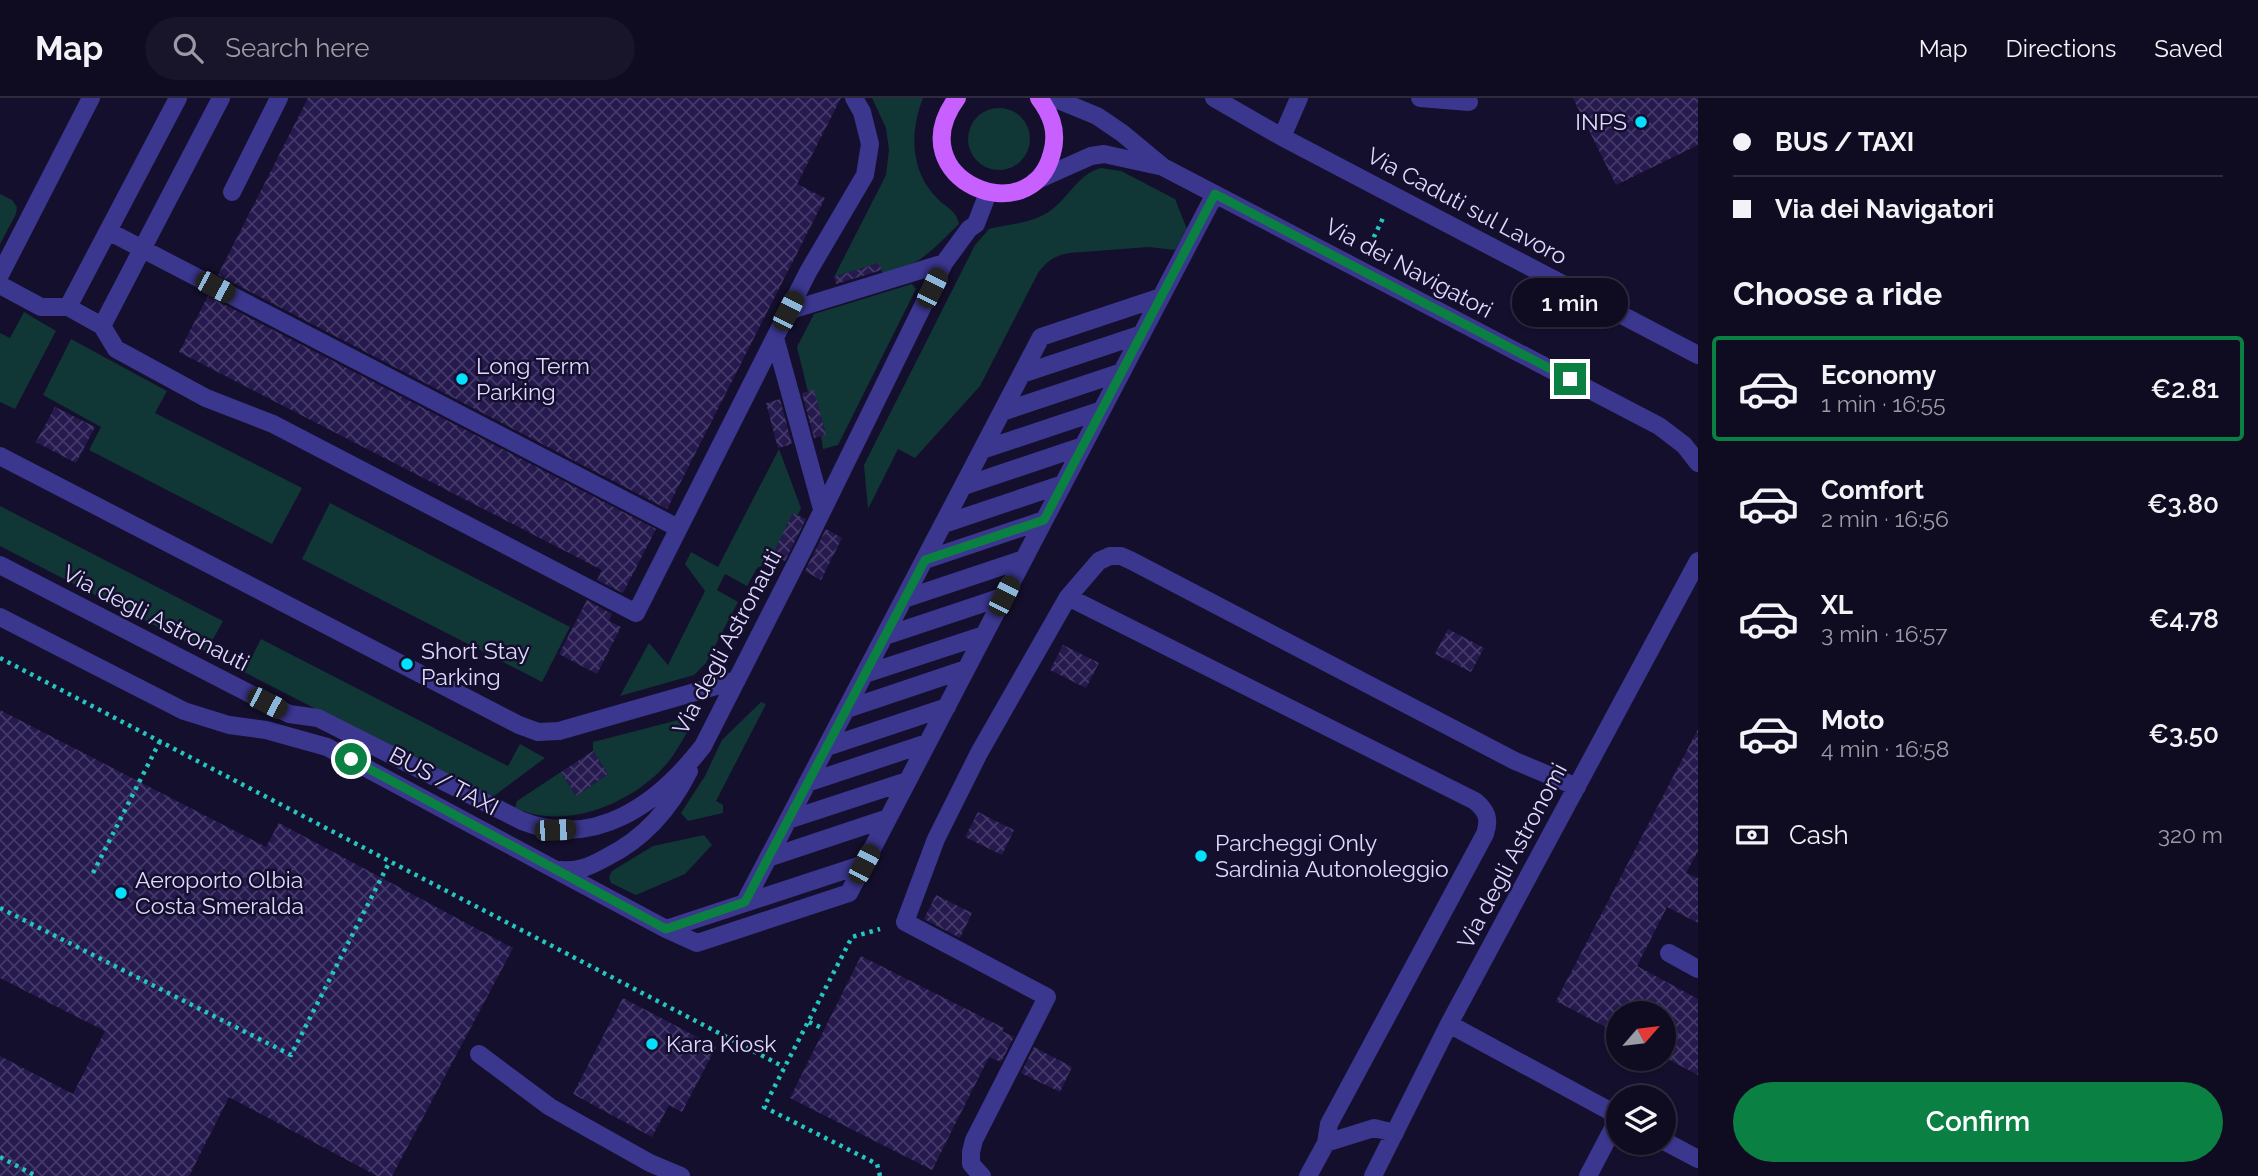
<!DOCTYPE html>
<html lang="en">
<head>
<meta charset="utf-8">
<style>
  body { margin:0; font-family:Raleway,sans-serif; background:#18142a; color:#f1f3f6; height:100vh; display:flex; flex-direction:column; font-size:26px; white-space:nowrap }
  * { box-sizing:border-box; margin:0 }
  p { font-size:23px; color:#9b9ba5 }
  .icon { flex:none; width:38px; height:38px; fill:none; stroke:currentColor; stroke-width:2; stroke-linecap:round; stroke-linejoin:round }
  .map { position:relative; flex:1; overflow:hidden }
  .side { display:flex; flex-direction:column; background:#0f0b21; width:560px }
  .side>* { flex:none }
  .guide { display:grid; align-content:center; height:154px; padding:0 35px; background:#0f0b21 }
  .needle { width:46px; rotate:62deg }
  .fabs { position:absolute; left:1606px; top:903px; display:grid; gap:14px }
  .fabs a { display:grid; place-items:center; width:70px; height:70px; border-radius:50%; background:#0f0b21; box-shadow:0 2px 5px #0004,0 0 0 2px #2f2b3f; font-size:35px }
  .end { position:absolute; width:32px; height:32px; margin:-16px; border:9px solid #0b8043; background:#fff; box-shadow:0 0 0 4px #fff }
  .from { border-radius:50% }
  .bubble { position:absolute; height:49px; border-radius:24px; background:#0f0b21; box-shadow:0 2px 5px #0004,0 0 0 2px #2f2b3f; font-size:23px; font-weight:600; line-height:49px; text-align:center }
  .car { position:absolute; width:21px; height:42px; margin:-21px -10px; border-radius:9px; box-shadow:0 0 5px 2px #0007; background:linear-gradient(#222 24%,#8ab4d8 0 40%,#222 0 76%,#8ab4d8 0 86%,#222 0) }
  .guide b { display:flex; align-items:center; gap:24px; height:66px; font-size:26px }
  .guide b+b { border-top:2px solid #2f2b3f }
  .guide i { width:18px; height:18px; background:#f1f3f6 }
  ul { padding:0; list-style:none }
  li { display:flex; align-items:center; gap:21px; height:105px; margin:0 14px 10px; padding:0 21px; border:4px solid transparent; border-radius:7px }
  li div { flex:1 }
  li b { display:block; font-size:26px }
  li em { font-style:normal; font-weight:600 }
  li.active { border-color:#0b8043 }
  li>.icon { width:63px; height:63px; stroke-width:1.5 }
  h2 { padding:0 35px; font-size:32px; line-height:84px }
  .pay { display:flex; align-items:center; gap:18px; height:77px; padding:0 35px; font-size:26px }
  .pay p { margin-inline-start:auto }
  .primary-button { display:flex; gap:14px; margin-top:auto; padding:14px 35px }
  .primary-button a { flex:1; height:80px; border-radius:42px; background:#0b8043; color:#fff; font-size:28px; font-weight:600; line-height:80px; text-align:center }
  header { display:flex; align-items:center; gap:42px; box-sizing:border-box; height:98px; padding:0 35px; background:#0f0b21; border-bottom:2px solid #2f2b3f }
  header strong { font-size:33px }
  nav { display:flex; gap:38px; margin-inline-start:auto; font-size:24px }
  .search { width:490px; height:63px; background:#18142a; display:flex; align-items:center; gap:18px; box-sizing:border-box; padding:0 24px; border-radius:38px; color:#9b9ba5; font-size:26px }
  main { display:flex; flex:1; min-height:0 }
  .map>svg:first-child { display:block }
  .grass { fill:#113636 }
  .building { fill:url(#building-cross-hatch) }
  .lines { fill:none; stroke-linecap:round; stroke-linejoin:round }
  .path { stroke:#26c6c0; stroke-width:4.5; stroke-dasharray:3.5 5; stroke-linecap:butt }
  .minor { stroke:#3b368e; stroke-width:18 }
  .major { stroke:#c760ff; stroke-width:18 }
  .route { stroke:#0b8043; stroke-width:9 }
  .poi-dot { fill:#05e0ff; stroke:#140f2c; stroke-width:2.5 }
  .labels { text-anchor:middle; stroke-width:5; stroke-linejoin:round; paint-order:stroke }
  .poi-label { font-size:23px; fill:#dfd9ff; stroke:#140f2c; text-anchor:start }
  .street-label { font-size:23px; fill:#dfd9ff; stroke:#140f2c }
</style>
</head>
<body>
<header>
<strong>Map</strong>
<div class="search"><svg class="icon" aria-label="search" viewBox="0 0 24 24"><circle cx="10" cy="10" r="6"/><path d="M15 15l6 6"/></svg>Search here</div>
<nav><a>Map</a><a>Directions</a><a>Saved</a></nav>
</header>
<main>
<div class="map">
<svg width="1698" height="1078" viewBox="0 0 1698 1078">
  <defs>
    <pattern id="building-cross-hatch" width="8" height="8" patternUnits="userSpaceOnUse" patternTransform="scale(1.75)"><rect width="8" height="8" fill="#25194e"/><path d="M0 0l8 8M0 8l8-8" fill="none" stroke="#443a69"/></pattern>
  </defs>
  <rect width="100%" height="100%" fill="#140f2c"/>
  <path class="grass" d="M872,0H923C910,33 910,71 935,98C944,109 956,111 959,126C931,153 922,166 883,177L879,165L834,179L886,77L889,52L886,30Z
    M968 41a31 31 0 1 1 62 0a31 31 0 1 1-62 0Z
    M1101,70L1121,73L1175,101L1187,131L1175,152L1149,149L1069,155C1054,158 1047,163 1038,175L980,288L915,360L898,351L868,411L864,367L975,147L989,131C1011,125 1025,127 1047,115C1067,103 1077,76 1101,70Z
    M0,96L12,102L17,109L16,116L0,146Z
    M912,186L916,191L838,347L823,351L821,338L826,337L814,293L808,294L797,249L814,216Z
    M24,214L56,233L15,311L0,304V235L10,240Z
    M71,241L167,293L155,315L302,390L272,446L89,352L101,329L43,297Z
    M779,351L801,410L798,417L793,415L773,457L779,460L757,470L747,488L725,476L717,492L738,504L706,565L694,577L620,598L649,545L668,567L705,493L685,466L691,454L718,469Z
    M330,405L570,529L542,584L302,461Z
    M0,408L223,523L212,543L223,550L218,560L0,448Z
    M261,541L508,668L520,646L545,660L494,698L484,694L480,695L244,574Z
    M761,604L766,606L716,703L723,707V715L688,723L681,715L705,678L722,642Z
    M682,621L691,627C682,643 674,659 661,672C626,708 563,732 515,710L517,703L561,674L576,698L608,676L593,653V644Z
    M704,737L712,747L685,776L636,797L611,785L609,779L612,773L653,748Z"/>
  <path class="building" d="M308,0H841L797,86L825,100L667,411L218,177Z
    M1573,0H1698V47L1616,87Z
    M879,165L882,172L836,186L834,179Z
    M208,198L656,431L623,495L597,482L602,472L179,254Z
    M814,292L826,337L814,340L802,295Z
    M780,301L792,346L778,350L766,305Z
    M55,309L95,329L76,365L36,344Z
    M793,415L806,421L785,463L772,457Z
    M826,431L842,440L821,482L805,473Z
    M587,502L612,516L609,523L621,529L597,576L559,556Z
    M1448,531L1484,550L1471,574L1435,556Z
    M1063,547L1099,565L1086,590L1050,572Z
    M0,612L266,749L279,725L513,850L392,1078H377L229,999L189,1078H0V958L73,996L105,933L0,880Z
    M1698,631V753L1686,775L1698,780V825L1667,809L1637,868L1698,901V977L1664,959V915H1619V936L1556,903Z
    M593,653L608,676L576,698L561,674Z
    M978,714L1014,732L1002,757L965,739Z
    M936,797L972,815L960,840L924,821Z
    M861,858L1004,930L1002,933L1014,939L1001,964L989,959L932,1072L790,1000Z
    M623,900L716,949L682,1014L669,1007L652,1039L573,996Z
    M1034,949L1072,969L1060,994L1021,975Z"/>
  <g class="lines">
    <path class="path" d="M1370,147L1383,120
      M0,560L784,969
      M93,775L160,643
      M0,810L291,957L390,763
      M809,924L824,931
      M0,1059L36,1078
      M880,1078L877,1066L764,1009L852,839L880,831"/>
    <path class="minor" d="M178,0L68,209L102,228L116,251L206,300L273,326L636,515L808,174L865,77L870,46L862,14L854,0
      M1053,0L1097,18L1122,35L1163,69L1659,328L1684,347L1698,365
      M1214,0L1282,39L1698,257
      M1420,0L1469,4L1467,0
      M1282,39L1299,0
      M1035,83L1091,58L1104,56L1159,68
      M232,94L279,0
      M108,133L678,430
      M0,177L91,0
      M0,187L41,209H68
      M788,213L944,165
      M102,228L221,0
      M775,240L822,411
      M1022,276L1142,236
      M1002,314L1122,274
      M982,352L1102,312
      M0,358L519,627L538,634L559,633L737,582
      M964,388L1083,348
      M944,426L1063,386
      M925,462L1044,422
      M0,467L289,616L318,620L522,723C596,752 659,705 703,648L805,448L944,165L969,131L976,126L988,95
      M1068,499L1475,703C1487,713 1490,721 1485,736L1329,1026L1326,1045L1308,1078
      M904,501L1024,461
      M0,519L184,613L229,627L266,632L327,649L666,831L864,766
      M885,538L1005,498
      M865,576L984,537
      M847,611L966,571
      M827,649L947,609
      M807,685L927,645
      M788,722L907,683
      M768,760L888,720
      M560,772C578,774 591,768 607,759C645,740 670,711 689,673
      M745,804L1041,239L1161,199
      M666,831L697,845L849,795L1215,96
      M1669,855L1698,871
      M1449,926L1619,1018
      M479,956L550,1009L650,1065L681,1078
      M1664,1043L1698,1061
      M1326,1045L1374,1030L1395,1035
      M982,1078L971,1066V1054L974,1042L1047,899L905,824L936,741L979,655L1068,499L1099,463L1110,458H1121L1132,463L1515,663L1577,689
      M1373,1078L1449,926L1698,463
      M1588,1078L1619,1019"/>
    <path class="major" d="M957,0C897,81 1031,137 1052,55C1058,34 1052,17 1039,0"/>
  </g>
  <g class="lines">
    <path class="route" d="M351,661L666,831L745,804L925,462L1044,422L1215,96L1570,281"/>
  </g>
  <g class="poi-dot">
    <circle cx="1641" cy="24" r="7"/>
    <circle cx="462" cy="281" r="7"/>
    <circle cx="407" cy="566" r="7"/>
    <circle cx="1201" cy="758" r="7"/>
    <circle cx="121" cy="795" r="7"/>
    <circle cx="652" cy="946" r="7"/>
  </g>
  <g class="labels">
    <g class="poi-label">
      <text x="1627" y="32" text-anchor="end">INPS</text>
      <text x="476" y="276">Long Term<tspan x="476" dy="26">Parking</tspan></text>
      <text x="421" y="561">Short Stay<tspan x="421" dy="26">Parking</tspan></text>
      <text x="1215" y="753">Parcheggi Only<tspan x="1215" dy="26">Sardinia Autonoleggio</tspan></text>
      <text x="135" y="790">Aeroporto Olbia<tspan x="135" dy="26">Costa Smeralda</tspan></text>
      <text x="666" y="954">Kara Kiosk</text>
    </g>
    <g class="street-label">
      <text transform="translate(1467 108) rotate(28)" y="8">Via Caduti sul Lavoro</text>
      <text transform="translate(1409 170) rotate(28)" y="8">Via dei Navigatori</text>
      <text transform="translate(156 520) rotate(27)" y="8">Via degli Astronauti</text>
      <text transform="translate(727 544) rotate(-62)" y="8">Via degli Astronauti</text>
      <text transform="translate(444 683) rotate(28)" y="8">BUS / TAXI</text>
      <text transform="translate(1512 758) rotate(-62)" y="8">Via degli Astronomi</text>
    </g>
  </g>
</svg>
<div class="fabs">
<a><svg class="needle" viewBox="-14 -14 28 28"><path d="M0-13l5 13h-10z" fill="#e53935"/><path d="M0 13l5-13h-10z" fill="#9b9ba5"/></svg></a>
<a><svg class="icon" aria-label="layers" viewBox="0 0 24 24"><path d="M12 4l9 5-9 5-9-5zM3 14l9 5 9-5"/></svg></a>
</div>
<i class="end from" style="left:351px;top:661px"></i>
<i class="end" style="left:1570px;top:281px"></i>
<div class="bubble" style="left:1512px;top:180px;width:116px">1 min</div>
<i class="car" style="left:215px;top:189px;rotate:118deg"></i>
<i class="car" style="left:932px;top:190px;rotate:26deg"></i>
<i class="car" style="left:788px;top:213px;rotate:27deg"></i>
<i class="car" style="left:1004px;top:498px;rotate:27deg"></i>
<i class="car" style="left:267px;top:605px;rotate:117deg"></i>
<i class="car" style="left:555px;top:732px;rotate:88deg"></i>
<i class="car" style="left:864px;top:766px;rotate:28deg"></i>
</div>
<section class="side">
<div class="guide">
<b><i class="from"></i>BUS / TAXI</b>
<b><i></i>Via dei Navigatori</b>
</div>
<h2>Choose a ride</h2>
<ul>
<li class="active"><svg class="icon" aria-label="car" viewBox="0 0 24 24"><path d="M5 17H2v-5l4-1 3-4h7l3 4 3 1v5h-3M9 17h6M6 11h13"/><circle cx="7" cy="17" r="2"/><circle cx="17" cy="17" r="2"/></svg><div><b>Economy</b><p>1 min · 16:55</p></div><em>€2.81</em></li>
<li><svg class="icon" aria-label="car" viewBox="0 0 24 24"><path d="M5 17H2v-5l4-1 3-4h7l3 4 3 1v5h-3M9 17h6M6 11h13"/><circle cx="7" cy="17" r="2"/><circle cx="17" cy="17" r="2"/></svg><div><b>Comfort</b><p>2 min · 16:56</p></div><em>€3.80</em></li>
<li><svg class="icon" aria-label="car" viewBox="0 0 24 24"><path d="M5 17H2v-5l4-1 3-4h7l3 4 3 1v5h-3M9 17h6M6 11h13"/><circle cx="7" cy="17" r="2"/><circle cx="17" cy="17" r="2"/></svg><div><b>XL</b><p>3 min · 16:57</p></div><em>€4.78</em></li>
<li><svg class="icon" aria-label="car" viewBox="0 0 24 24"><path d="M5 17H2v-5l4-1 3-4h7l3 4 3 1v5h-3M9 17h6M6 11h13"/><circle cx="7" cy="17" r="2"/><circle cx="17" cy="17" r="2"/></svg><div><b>Moto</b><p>4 min · 16:58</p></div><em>€3.50</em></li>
</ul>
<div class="pay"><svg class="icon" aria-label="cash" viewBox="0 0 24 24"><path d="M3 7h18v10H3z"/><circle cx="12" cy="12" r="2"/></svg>Cash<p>320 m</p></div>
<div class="primary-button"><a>Confirm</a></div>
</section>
</main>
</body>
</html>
